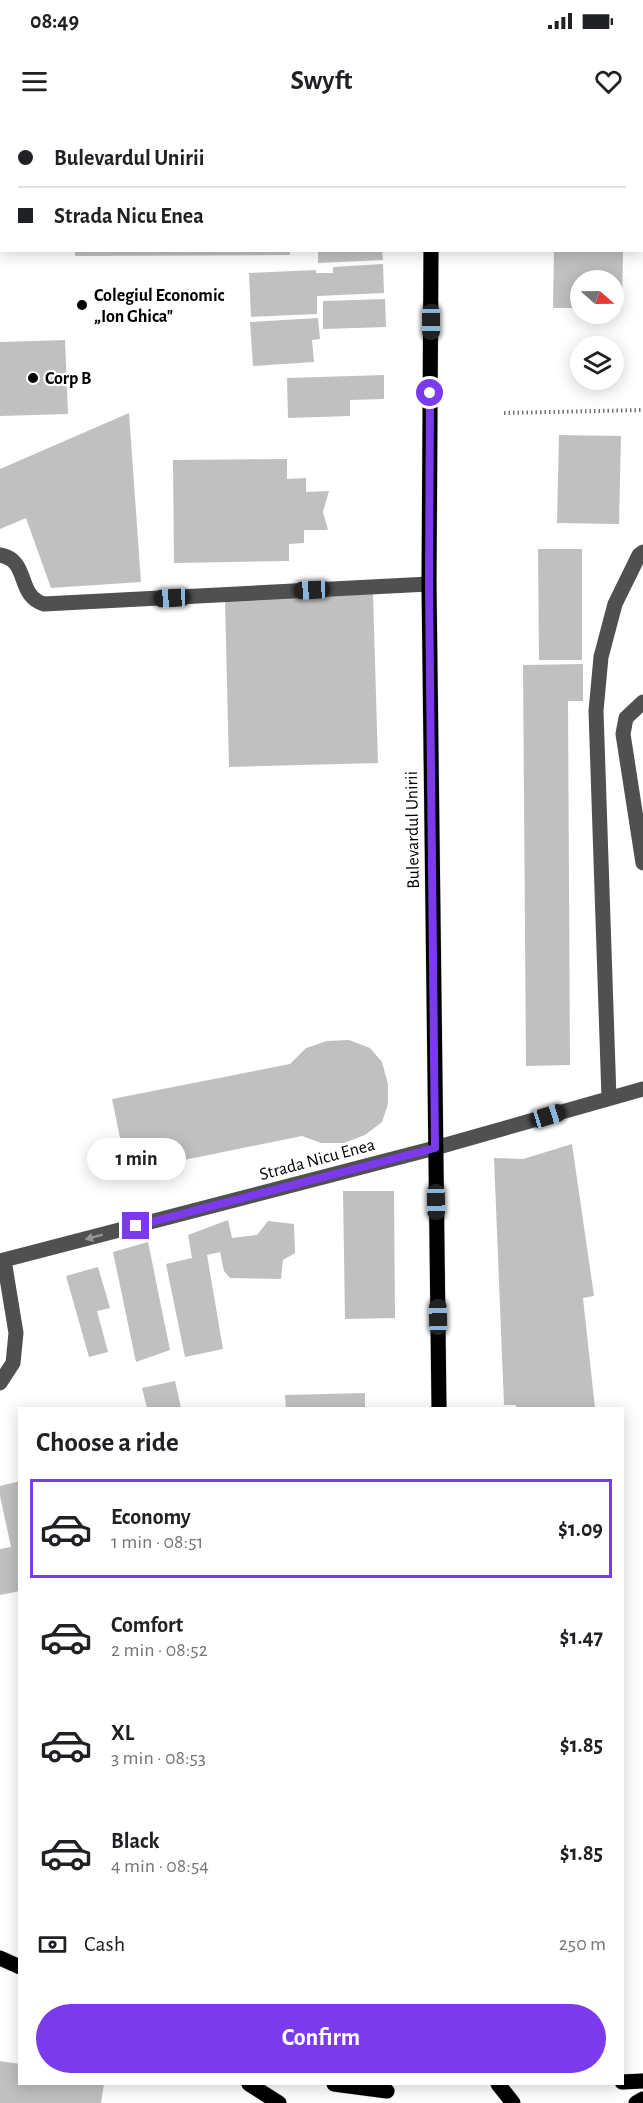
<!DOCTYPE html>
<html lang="en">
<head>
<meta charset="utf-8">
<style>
  body { margin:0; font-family:"Alegreya Sans",sans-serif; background:#f6f6f6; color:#202124; height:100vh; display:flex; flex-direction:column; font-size:22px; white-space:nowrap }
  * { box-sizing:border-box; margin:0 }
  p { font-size:20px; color:#757577 }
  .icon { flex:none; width:33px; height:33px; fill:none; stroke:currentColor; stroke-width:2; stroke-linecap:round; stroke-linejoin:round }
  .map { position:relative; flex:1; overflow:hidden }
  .sheet { position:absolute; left:18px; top:1287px; width:606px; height:678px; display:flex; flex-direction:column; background:#fff; border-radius:0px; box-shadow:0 3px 15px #0003 }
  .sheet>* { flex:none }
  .hud { position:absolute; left:0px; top:0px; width:644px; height:132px; box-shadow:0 3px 15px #0003; display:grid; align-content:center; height:132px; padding:0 18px; background:#fff }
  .needle { width:39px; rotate:110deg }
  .controls { position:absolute; left:570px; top:150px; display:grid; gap:12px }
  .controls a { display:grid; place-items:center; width:54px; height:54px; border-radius:50%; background:#fff; box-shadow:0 3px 15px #0003; font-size:30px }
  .end { position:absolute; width:27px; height:27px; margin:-14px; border:8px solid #7c3aed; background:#fff; box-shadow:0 0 0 3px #fff }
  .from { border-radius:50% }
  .bubble { position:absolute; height:42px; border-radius:21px; background:#fff; box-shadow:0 3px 15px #0003; font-size:20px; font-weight:700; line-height:42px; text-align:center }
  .car { position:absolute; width:18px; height:36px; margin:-18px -9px; border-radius:8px; box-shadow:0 0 4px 2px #0007; background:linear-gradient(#222 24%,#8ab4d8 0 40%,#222 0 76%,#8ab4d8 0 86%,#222 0) }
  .hud b { display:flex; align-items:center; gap:21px; height:57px; font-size:22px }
  .hud b+b { border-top:2px solid #e0e0e0 }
  .hud i { width:15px; height:15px; background:#202124 }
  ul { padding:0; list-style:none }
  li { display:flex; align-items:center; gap:18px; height:99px; margin:0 12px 9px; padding:0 6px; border:3px solid transparent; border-radius:0px }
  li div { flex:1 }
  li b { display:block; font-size:22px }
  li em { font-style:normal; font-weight:700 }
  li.on { border-color:#7c3aed }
  li>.icon { width:54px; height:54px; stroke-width:1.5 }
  h2 { padding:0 18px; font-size:27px; line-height:72px }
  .pay { display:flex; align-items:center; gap:15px; height:66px; padding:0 18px; font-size:22px }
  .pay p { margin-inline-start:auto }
  .button { display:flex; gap:12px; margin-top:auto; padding:12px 18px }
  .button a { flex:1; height:69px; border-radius:36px; background:#7c3aed; color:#fff; font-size:24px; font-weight:700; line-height:69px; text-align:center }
  .status { display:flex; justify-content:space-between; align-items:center; height:42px; padding:0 30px; background:#fff; direction:ltr }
  .status svg { height:16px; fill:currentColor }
  header { display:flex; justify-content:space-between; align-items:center; height:78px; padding:0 18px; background:#fff; font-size:27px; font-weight:700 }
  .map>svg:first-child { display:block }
  .building { fill:#c0c0c0 }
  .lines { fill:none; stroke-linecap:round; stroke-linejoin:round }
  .major-casing { stroke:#dbdbdb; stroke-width:16 }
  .path { stroke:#727272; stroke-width:4; stroke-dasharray:1.5 3; stroke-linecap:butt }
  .minor { stroke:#505050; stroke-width:15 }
  .major { stroke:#000; stroke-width:15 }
  .oneway { fill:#969696 }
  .route { stroke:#7c3aed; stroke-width:8 }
  .poi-dot { fill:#000; stroke:#fff; stroke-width:2 }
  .labels { text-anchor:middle; stroke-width:4.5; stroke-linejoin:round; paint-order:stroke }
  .poi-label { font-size:18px; font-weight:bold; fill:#000; stroke:#fff; text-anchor:start }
  .street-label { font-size:18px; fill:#000; stroke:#fff }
</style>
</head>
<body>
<div class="status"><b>08:49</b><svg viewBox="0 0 49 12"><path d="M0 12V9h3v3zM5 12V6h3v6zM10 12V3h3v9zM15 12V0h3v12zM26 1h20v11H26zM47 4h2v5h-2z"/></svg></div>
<header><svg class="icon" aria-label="menu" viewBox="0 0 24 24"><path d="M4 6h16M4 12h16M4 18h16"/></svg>Swyft<svg class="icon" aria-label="heart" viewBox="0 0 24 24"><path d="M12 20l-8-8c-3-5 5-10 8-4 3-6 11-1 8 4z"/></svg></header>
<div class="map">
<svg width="643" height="1983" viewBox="0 0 643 1983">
  <rect width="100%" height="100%" fill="#fff"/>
  <path class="building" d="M75,130H290V135L75,136Z
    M318,130H382L383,140L318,143Z
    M554,130H623L622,189H614V160H580V188H553Z
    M383,144L384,173L317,176V194L251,197L249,153L316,150V153H333V147Z
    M385,179L386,207L323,209V181Z
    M318,198L320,219L312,220L314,242L253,246L250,202Z
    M65,220L68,294L0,296V222Z
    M384,255V279L350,280V296L288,298L287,258Z
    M129,293L141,462L51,468L26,398L0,409V349Z
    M559,315L621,316L619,404L557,403Z
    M287,339V359L306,358V372L329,371L323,392L328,410H304V423L289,424V441L174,443L173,340Z
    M538,429H582V540H539Z
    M373,474L378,643L229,647L225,479Z
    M583,544V581H568L570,945L526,946L523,545Z
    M349,920L370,928L382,942L388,964V984L382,1002L365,1015L344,1023H321L302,1016L135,1050L132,1030L123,1032L112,979L290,944L306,928L327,921Z
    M572,1024L594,1176L583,1178L595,1288H516V1285H504L494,1038L523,1039Z
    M343,1071H394L395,1198L345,1199Z
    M228,1100L232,1118L257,1115L268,1101L294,1104L295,1133L283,1140L281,1159L230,1158L224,1151L220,1132L207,1135L223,1229L185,1237L166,1144L192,1138L188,1115Z
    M148,1122L170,1230L136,1242L113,1132Z
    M98,1147L110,1188L97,1191L108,1232L89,1237L66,1156Z
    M175,1261L181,1288H147L142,1268Z
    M365,1273V1288H286L285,1275Z
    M20,1361V1471L0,1475V1429L11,1427L0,1376V1366Z
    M0,1941L20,1944V1964H104L101,1983H0Z"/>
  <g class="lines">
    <defs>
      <path id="major" d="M428,0V2
        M451,2V0
        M431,130L429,464L439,1288
        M0,1838L20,1847
        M622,1962L643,1961
        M249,1964L279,1983
        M334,1964L387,1971
        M498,1964L513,1983
        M636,1983L643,1979"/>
    </defs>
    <use href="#major" class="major-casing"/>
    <path class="path" d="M504,293L643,290"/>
    <path class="minor" d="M0,435C30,440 16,476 44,484L429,464
      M643,582L626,598L623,614L643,743
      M609,978L596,591L601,537L615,484L639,435L643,432
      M0,1141L435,1028L643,969
      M0,1263L13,1243L16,1213L4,1140"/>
    <use href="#major" class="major"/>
  </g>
  <defs><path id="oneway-solid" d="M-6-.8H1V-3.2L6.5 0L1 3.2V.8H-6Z" transform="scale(1.5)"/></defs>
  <use class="oneway" href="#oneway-solid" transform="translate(94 1117) rotate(165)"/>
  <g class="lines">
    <path class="route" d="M136,1106L435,1028L429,464L430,273"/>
  </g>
  <g class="poi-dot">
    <circle cx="82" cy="185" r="6"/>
    <circle cx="33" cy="258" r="6"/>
  </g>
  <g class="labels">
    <g class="poi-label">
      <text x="94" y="181">Colegiul Economic<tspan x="94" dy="21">„Ion Ghica"</tspan></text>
      <text x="45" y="264">Corp B</text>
    </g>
    <g class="street-label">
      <text transform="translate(412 710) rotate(-91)" y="6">Bulevardul Unirii</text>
      <text transform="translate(317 1039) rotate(-15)" y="6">Strada Nicu Enea</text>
    </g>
  </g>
</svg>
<div class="controls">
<a><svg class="needle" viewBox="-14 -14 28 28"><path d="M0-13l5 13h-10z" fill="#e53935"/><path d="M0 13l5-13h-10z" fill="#757577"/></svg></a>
<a><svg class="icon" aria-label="layers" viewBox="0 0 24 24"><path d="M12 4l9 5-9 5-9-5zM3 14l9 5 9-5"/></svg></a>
</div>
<i class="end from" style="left:430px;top:273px"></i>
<i class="end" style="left:136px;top:1106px"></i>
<div class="bubble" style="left:87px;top:1018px;width:99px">1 min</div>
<i class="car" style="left:431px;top:202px;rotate:180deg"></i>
<i class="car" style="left:312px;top:470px;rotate:267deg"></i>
<i class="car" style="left:172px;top:478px;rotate:267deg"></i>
<i class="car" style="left:548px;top:996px;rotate:73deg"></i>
<i class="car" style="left:436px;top:1082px;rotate:179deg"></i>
<i class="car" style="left:438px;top:1197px;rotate:359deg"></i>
<div class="hud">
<b><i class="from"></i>Bulevardul Unirii</b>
<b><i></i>Strada Nicu Enea</b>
</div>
<section class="sheet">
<h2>Choose a ride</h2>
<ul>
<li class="on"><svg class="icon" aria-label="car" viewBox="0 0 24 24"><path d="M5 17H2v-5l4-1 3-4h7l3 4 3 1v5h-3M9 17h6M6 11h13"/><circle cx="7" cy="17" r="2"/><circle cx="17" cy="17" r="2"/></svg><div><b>Economy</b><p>1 min · 08:51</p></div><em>$1.09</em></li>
<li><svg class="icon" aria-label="car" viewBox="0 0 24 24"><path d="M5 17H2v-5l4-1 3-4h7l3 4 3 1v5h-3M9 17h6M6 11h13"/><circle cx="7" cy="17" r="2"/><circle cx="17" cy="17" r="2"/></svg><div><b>Comfort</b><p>2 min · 08:52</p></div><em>$1.47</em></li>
<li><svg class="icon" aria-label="car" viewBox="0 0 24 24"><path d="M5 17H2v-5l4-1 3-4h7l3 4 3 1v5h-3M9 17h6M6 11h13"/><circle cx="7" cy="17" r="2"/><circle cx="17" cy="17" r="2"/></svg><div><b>XL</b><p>3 min · 08:53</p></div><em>$1.85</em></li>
<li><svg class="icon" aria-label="car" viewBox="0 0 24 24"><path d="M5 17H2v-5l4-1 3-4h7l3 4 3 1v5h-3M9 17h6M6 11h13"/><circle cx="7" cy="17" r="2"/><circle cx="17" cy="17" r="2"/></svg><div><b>Black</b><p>4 min · 08:54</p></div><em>$1.85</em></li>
</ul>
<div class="pay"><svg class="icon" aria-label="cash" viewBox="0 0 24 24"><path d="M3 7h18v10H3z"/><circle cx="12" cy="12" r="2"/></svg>Cash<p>250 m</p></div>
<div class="button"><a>Confirm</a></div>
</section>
</div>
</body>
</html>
